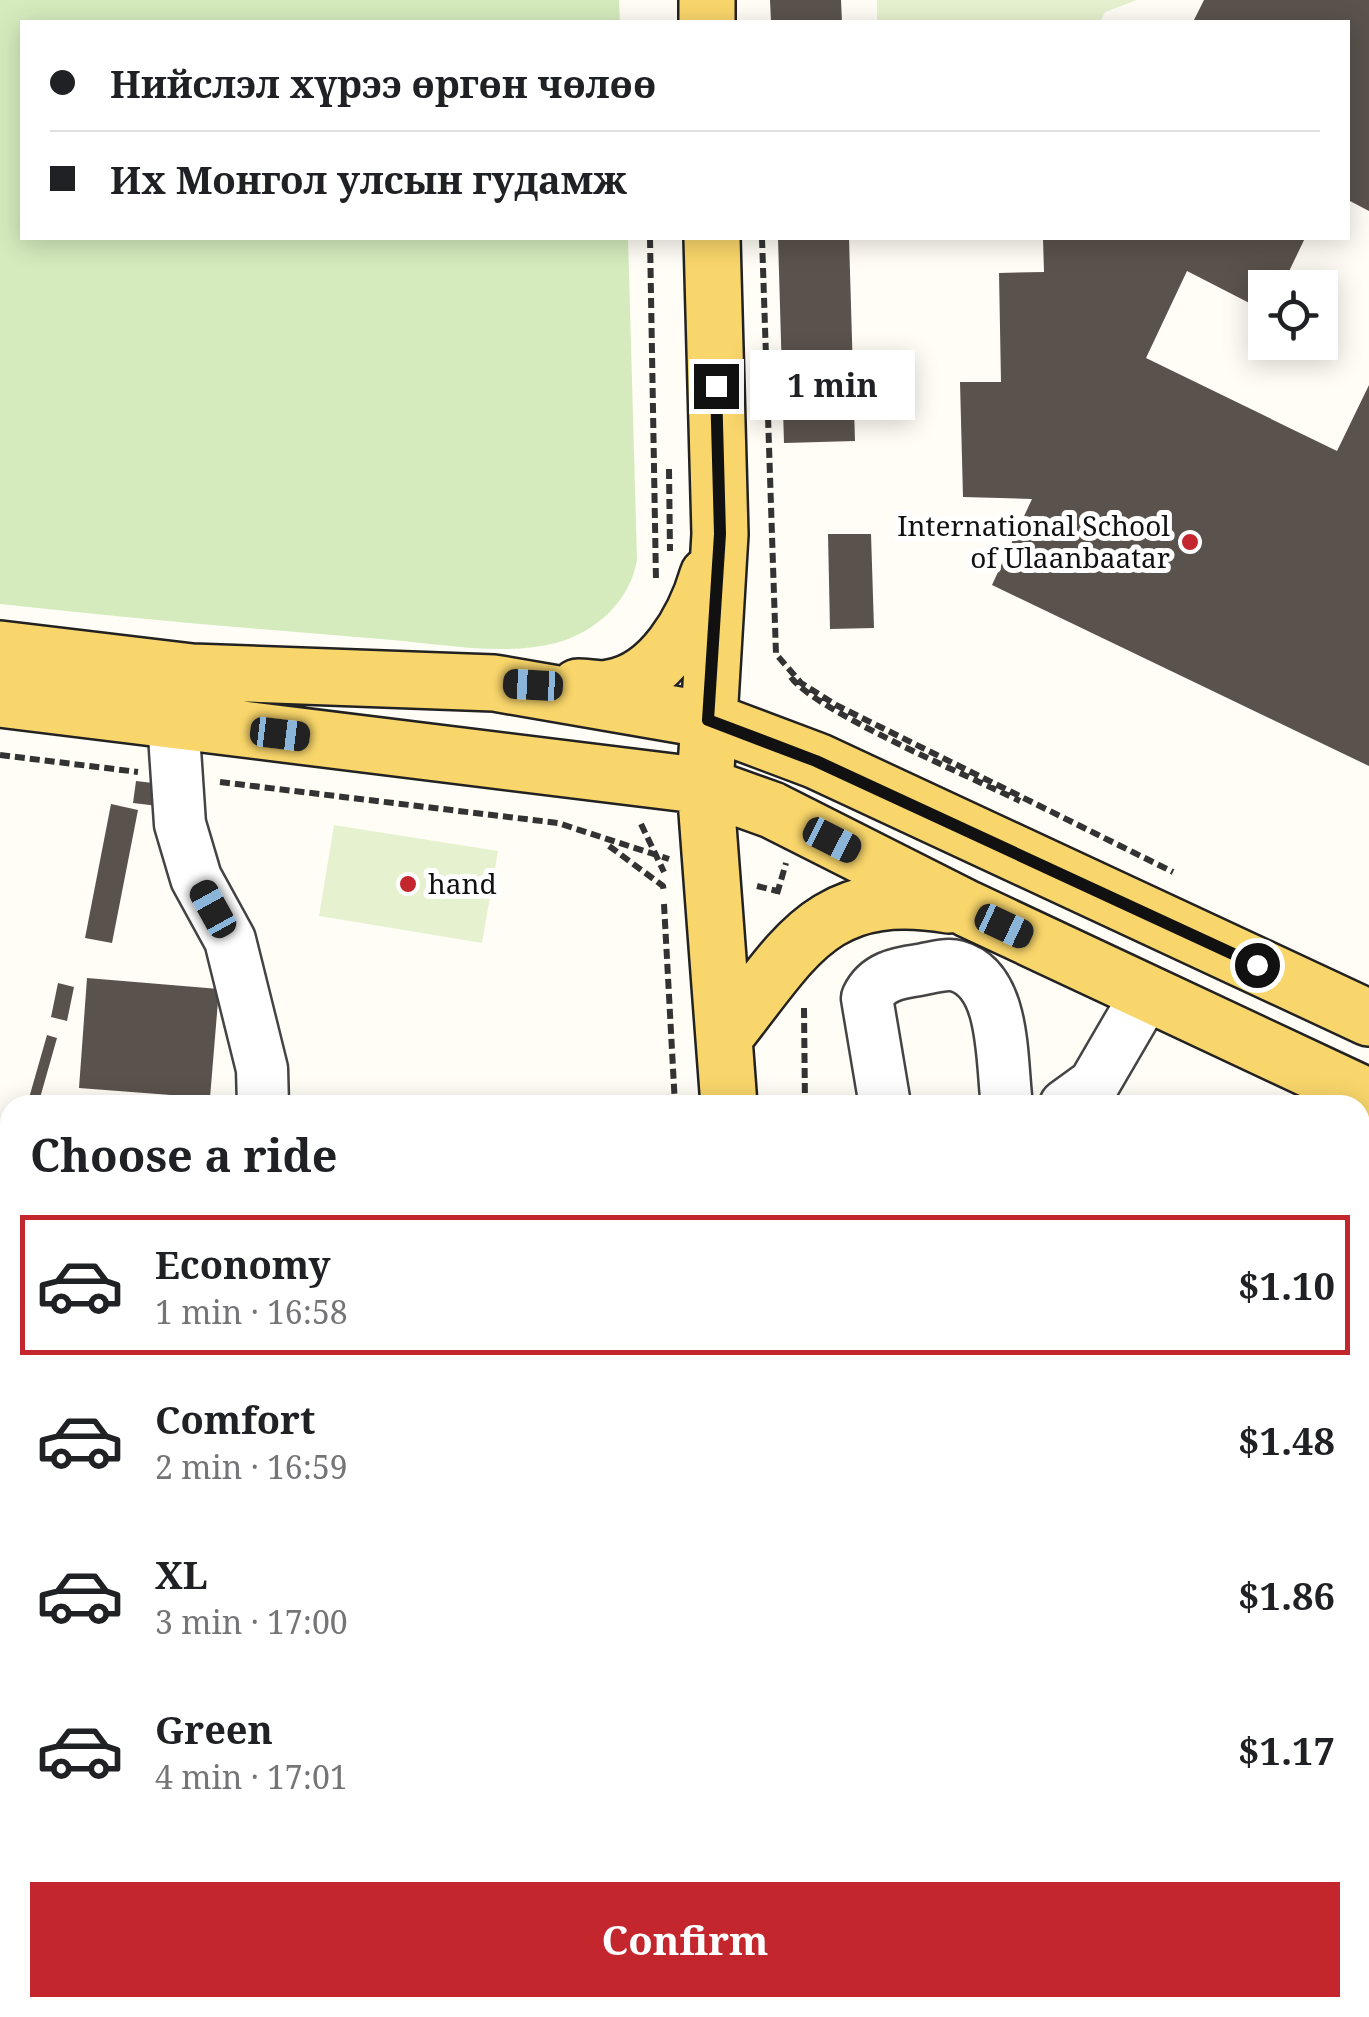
<!DOCTYPE html>
<html lang="en">
<head>
<meta charset="utf-8">
<style>
  body { margin:0; font-family:"Noto Serif",serif; background:#f6f6f6; color:#202124; height:100vh; display:flex; flex-direction:column; font-size:38px; white-space:nowrap }
  * { box-sizing:border-box; margin:0 }
  p { font-size:32px; color:#757577 }
  .icon { flex:none; width:55px; height:55px; fill:none; stroke:currentColor; stroke-width:2; stroke-linecap:round; stroke-linejoin:round }
  .map { position:relative; flex:1; overflow:hidden }
  .panel { position:absolute; left:0px; top:1095px; width:1370px; height:922px; display:flex; flex-direction:column; background:#fff; border-radius:30px 30px 0 0; box-shadow:0 5px 25px #0003 }
  .panel>* { flex:none }
  .top-card { position:absolute; left:20px; top:20px; width:1330px; height:220px; border-radius:0px; box-shadow:0 5px 25px #0003; display:grid; align-content:center; height:220px; padding:0 30px; background:#fff }
  .controls { position:absolute; left:1248px; top:270px; display:grid; gap:20px }
  .controls a { display:grid; place-items:center; width:90px; height:90px; border-radius:0px; background:#fff; box-shadow:0 5px 25px #0003; font-size:50px }
  .end { position:absolute; width:45px; height:45px; margin:-22px; border:12px solid #111; background:#fff; box-shadow:0 0 0 5px #fff }
  .from { border-radius:50% }
  .bubble { position:absolute; height:70px; border-radius:0px; background:#fff; box-shadow:0 5px 25px #0003; font-size:32px; font-weight:700; line-height:70px; text-align:center }
  .car { position:absolute; width:30px; height:60px; margin:-30px -15px; border-radius:12px; box-shadow:0 0 8px 2px #0007; background:linear-gradient(#222 24%,#8ab4d8 0 40%,#222 0 76%,#8ab4d8 0 86%,#222 0) }
  .top-card b { display:flex; align-items:center; gap:35px; height:95px; font-size:38px }
  .top-card b+b { border-top:2px solid #e0e0e0 }
  .top-card i { width:25px; height:25px; background:#202124 }
  ul { padding:0; list-style:none }
  li { display:flex; align-items:center; gap:30px; height:140px; margin:0 20px 15px; padding:0 10px; border:5px solid transparent; border-radius:0px }
  li div { flex:1 }
  li b { display:block; font-size:38px }
  li em { font-style:normal; font-weight:700 }
  li.selected { border-color:#c4262e }
  li>.icon { width:90px; height:90px; stroke-width:1.5 }
  h2 { padding:0 30px; font-size:45px; line-height:120px }
  .primary-button { display:flex; gap:20px; margin-top:auto; padding:20px 30px }
  .primary-button a { flex:1; height:115px; border-radius:0px; background:#c4262e; color:#fff; font-size:40px; font-weight:700; line-height:115px; text-align:center }
  .map>svg:first-child { display:block }
  .green { fill:#d5ebbd }
  .pitch { fill:#e6f2cf }
  .building { fill:#5a524d }
  .lines { fill:none; stroke-linecap:round; stroke-linejoin:round }
  .minor-casing { stroke:#444; stroke-width:55 }
  .major-casing { stroke:#222; stroke-width:60 }
  .path { stroke:#333; stroke-width:6; stroke-dasharray:10 5; stroke-linecap:butt }
  .minor { stroke:#fff; stroke-width:50 }
  .major { stroke:#f9d66b; stroke-width:55 }
  .route { stroke:#111; stroke-width:12 }
  .poi-dot { fill:#c4262e; stroke:#fff; stroke-width:4 }
  .labels { text-anchor:middle; stroke-width:10; stroke-linejoin:round; paint-order:stroke }
  .poi-label { font-size:28px; fill:#111; stroke:#fff; text-anchor:end }
</style>
</head>
<body>
<div class="map">
<svg width="1369" height="2017" viewBox="0 0 1369 2017">
  <rect width="100%" height="100%" fill="#fffdf5"/>
  <path class="green" d="M0,0H619L620,22H22V238H628L637,560C630,601 596,632 556,643C501,657 437,643 381,639C254,629 127,618 0,604Z"/>
  <path class="pitch" d="M877,0H1137L1105,12L1100,22H877Z
    M334,825L498,851L482,943L319,916Z"/>
  <path class="building" d="M770,0H841L842,22H771Z
    M1204,0H1369V211L1348,200V22H1193Z
    M778,238H849L855,441L784,443Z
    M1043,238H1305L1281,288H1265V311L1187,271L1146,358L1337,451L1369,385V766L992,585L1032,499L963,497L960,382H1001L999,273L1044,272Z
    M828,534H871L874,628L830,629Z
    M136,781L161,784L158,806L133,803Z
    M111,804L138,810L112,943L85,938Z
    M87,978L219,989L210,1098L79,1088Z
    M58,983L74,987L67,1021L51,1017Z
    M47,1035L57,1038L38,1105H27Z
    M1360,1178L1369,1183V1654L1360,1650Z
    M10,1199V1247L0,1244Z
    M0,1301L10,1304V1538L1,1573Z
    M0,1785L10,1787V1903L0,1901Z"/>
  <g class="lines">
    <defs>
      <path id="minor" d="M173,720L180,824L196,878L230,940L262,1069L263,1105
        M885,1105L867,998C877,977 897,973 919,970C930,968 946,963 957,966C1007,980 1001,1063 1007,1105
        M1065,1105L1094,1084L1147,993
        M1360,1717H1369
        M0,1739L10,1741
        M1007,2017L1348,2008"/>
      <path id="major" d="M707,0V22
        M712,238L720,534L705,786L729,1105
        M0,649L192,672L494,683L708,720L817,761L1369,1018
        M578,687C588,687 600,690 609,688C661,681 695,620 708,575
        M0,699L705,786L772,810L968,909L1369,1097
        M725,1036C795,949 821,884 949,905
        M776,2017V2008"/>
    </defs>
    <use href="#minor" class="minor-casing"/>
    <use href="#major" class="major-casing"/>
    <path class="path" d="M650,238L656,581
      M762,238L776,654L801,683L836,705L1173,872
      M669,469L670,551
      M791,677C813,710 975,779 1020,801
      M0,755L138,772
      M220,782L558,823L669,859
      M641,824L664,872
      M609,846L663,886L664,892
      M757,886L777,891
      M777,894L786,863
      M664,904L675,1105
      M804,1008L805,1105
      M711,2017V2008"/>
    <use href="#minor" class="minor"/>
    <use href="#major" class="major"/>
  </g>
  <g class="lines">
    <path class="route" d="M716,386L720,534L708,720L816,761L1257,965"/>
  </g>
  <g class="poi-dot">
    <circle cx="1190" cy="542" r="10"/>
    <circle cx="408" cy="884" r="10"/>
  </g>
  <g class="labels">
    <g class="poi-label">
      <text x="1170" y="536">International School<tspan x="1170" dy="32">of Ulaanbaatar</tspan></text>
      <text x="428" y="894" text-anchor="start">hand</text>
    </g>
  </g>
</svg>
<div class="controls">
<a><svg class="icon" aria-label="locate" viewBox="0 0 24 24"><circle cx="12" cy="12" r="6"/><path d="M12 2v4M12 18v4M2 12h4M18 12h4"/></svg></a>
</div>
<i class="end from" style="left:1257px;top:965px"></i>
<i class="end" style="left:716px;top:386px"></i>
<div class="bubble" style="left:750px;top:350px;width:165px">1 min</div>
<i class="car" style="left:533px;top:685px;rotate:273deg"></i>
<i class="car" style="left:280px;top:734px;rotate:97deg"></i>
<i class="car" style="left:832px;top:840px;rotate:117deg"></i>
<i class="car" style="left:213px;top:909px;rotate:331deg"></i>
<i class="car" style="left:1004px;top:926px;rotate:115deg"></i>
<div class="top-card">
<b><i class="from"></i>Нийслэл хүрээ өргөн чөлөө</b>
<b><i></i>Их Монгол улсын гудамж</b>
</div>
<section class="panel">
<h2>Choose a ride</h2>
<ul>
<li class="selected"><svg class="icon" aria-label="car" viewBox="0 0 24 24"><path d="M5 17H2v-5l4-1 3-4h7l3 4 3 1v5h-3M9 17h6M6 11h13"/><circle cx="7" cy="17" r="2"/><circle cx="17" cy="17" r="2"/></svg><div><b>Economy</b><p>1 min · 16:58</p></div><em>$1.10</em></li>
<li><svg class="icon" aria-label="car" viewBox="0 0 24 24"><path d="M5 17H2v-5l4-1 3-4h7l3 4 3 1v5h-3M9 17h6M6 11h13"/><circle cx="7" cy="17" r="2"/><circle cx="17" cy="17" r="2"/></svg><div><b>Comfort</b><p>2 min · 16:59</p></div><em>$1.48</em></li>
<li><svg class="icon" aria-label="car" viewBox="0 0 24 24"><path d="M5 17H2v-5l4-1 3-4h7l3 4 3 1v5h-3M9 17h6M6 11h13"/><circle cx="7" cy="17" r="2"/><circle cx="17" cy="17" r="2"/></svg><div><b>XL</b><p>3 min · 17:00</p></div><em>$1.86</em></li>
<li><svg class="icon" aria-label="car" viewBox="0 0 24 24"><path d="M5 17H2v-5l4-1 3-4h7l3 4 3 1v5h-3M9 17h6M6 11h13"/><circle cx="7" cy="17" r="2"/><circle cx="17" cy="17" r="2"/></svg><div><b>Green</b><p>4 min · 17:01</p></div><em>$1.17</em></li>
</ul>
<div class="primary-button"><a>Confirm</a></div>
</section>
</div>
</body>
</html>
